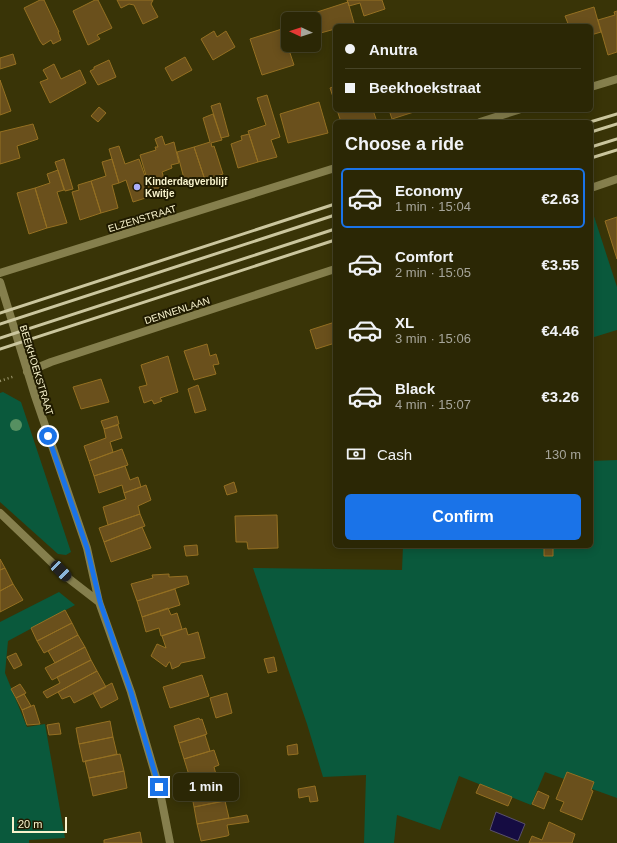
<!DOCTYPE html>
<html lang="en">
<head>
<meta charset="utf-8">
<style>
  body { margin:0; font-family:Arial,sans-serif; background:#332f0f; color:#f1f3f6; height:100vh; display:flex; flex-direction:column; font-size:15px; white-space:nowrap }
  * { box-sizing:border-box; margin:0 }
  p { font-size:13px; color:#a6a59a }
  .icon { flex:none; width:22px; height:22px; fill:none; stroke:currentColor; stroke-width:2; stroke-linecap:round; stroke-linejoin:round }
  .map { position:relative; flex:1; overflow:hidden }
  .details { position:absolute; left:333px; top:120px; width:260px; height:428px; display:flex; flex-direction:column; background:#2b2705; border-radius:6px; box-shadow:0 2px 10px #0003,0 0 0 1px #474427 }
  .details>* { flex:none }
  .banner { position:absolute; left:333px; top:24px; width:260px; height:88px; border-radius:6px; box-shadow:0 2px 10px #0003,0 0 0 1px #474427; display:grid; align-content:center; height:88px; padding:0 12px; background:#2b2705 }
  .needle { width:26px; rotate:273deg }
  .tools { position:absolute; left:281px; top:12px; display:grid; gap:8px }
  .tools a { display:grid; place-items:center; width:40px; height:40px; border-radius:6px; background:#2b2705; box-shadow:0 2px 10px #0003,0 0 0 1px #474427; font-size:20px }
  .scale { position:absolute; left:12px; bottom:10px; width:55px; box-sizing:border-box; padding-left:4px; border:2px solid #f8f3cc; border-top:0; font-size:11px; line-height:14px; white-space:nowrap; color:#f8f3cc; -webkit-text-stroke:3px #201b00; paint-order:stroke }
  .end { position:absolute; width:18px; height:18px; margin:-9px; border:5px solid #1a73e8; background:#fff; box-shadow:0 0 0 2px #fff }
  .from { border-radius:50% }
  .bubble { position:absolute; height:28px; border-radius:6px; background:#2b2705; box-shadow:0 2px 10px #0003,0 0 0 1px #474427; font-size:13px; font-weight:700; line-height:28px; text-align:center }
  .car { position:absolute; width:12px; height:24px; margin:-12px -6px; border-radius:5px; box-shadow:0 0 3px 1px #0007; background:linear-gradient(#222 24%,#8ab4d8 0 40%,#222 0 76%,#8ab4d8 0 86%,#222 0) }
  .banner b { display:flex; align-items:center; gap:14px; height:38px; font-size:15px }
  .banner b+b { border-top:1px solid #474427 }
  .banner i { width:10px; height:10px; background:#f1f3f6 }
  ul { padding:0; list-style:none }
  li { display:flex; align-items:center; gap:12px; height:60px; margin:0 8px 6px; padding:0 4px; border:2px solid transparent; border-radius:6px }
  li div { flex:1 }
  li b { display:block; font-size:15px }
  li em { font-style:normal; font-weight:700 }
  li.active { border-color:#1a73e8 }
  li>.icon { width:36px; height:36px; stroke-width:1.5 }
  h2 { padding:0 12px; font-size:18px; line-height:48px }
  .pay { display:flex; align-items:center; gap:10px; height:44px; padding:0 12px; font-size:15px }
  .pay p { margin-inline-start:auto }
  .button { display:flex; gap:8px; margin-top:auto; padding:8px 12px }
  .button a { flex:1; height:46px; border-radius:6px; background:#1a73e8; color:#fff; font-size:16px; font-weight:700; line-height:46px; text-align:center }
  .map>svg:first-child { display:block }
  .green { fill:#0a593c }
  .water { fill:#150c42; stroke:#59516b }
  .building { fill:#6a501c; stroke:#957022 }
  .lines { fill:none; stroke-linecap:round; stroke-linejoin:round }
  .path { stroke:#9d986e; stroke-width:2.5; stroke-dasharray:1 3; stroke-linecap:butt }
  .minor { stroke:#857f4d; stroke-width:8 }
  .rail { stroke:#cbc69e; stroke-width:3 }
  .tree { fill:#569061 }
  .route { stroke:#1a73e8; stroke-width:5 }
  .poi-dot { fill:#acaffb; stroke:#201b00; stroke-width:1.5 }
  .labels { text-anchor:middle; stroke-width:4; stroke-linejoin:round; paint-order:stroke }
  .poi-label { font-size:10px; font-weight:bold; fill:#f8f3cc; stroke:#201b00; text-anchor:start }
  .street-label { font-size:10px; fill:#f8f3cc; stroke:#201b00 }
</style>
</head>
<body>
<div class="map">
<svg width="617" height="843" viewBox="0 0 617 843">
  <rect width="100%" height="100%" fill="#393407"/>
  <path class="green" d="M591,207L617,287V330L591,338Z
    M3,392L21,402L71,552L66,555L58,554L0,502V393Z
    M617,460V798L545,772L531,805L459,776L440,830L397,815L394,843H364L366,775L323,777L307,724L253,568L402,570L403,546H591V461Z
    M59,592L75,605L8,641L5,673L27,727L45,724L65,838L29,840V843H0V622Z"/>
  <path class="water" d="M496,812L525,824L518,841L490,830Z"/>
  <path class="building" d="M40,0H44L59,32H58L61,40L53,44L51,40L43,45L40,41L24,8Z
    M95,0H98L112,28L97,35L100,39L88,45L73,11Z
    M117,0H153L151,4L158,17L143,24L134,5L129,4L121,8Z
    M347,0H382L385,9L364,16L360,3L349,6Z
    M348,2L354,23L344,26H335V29L317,34L314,19L311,14Z
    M594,7L601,32L591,35V26H569L565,16Z
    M617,11V52L608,55L598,20L615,15L614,12Z
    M282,29L294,65L262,75L250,39Z
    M214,31L217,37L226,31L235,47L213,60L201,39Z
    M13,54L16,64L0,69V58Z
    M185,57L192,70L172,81L165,68Z
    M109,60L116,77L98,85L90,71L94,69V67Z
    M54,64L61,79L80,70L86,83L50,103L40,82L48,79L43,70Z
    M0,80L11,111L0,115Z
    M335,86V103L330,88Z
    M267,95L280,137L271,140L277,157L258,162L248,131L266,125L257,98Z
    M319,102L328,133L288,143L280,114Z
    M220,103L229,136L221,138L211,106Z
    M99,107L106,113L98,122L91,116Z
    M337,110H373L377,122H341Z
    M389,110H420L392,119Z
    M213,114L222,140L211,143L212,147L214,146L215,149L223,174L205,180L194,147L210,142L203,118Z
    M33,124L38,139L17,146L20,158L0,164V132Z
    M249,134L258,162L238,168L231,144L242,140L241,136Z
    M162,136L165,145L174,142L179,163L171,165L172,168L162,172L168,191L152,196L140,155L156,150L155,147H158L155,139Z
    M119,146L125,164L139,159L152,196L133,202L126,180L119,183L109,149Z
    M194,147L205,180L186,186L177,152Z
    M64,159L73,189L65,191L55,162Z
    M112,159L119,183L112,185L118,208L101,213L91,181L106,176L102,162Z
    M58,170L64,190L57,192L67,223L47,228L35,188L50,183L47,174Z
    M91,181L101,213L80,220L72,192L79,190L78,185Z
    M35,188L47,228L29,234L17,193Z
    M617,217V259L605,221Z
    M335,322V343L316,349L310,330Z
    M207,344L210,356L216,354L219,364L213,365L216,374L194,380L184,351Z
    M168,356L178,392L160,398L162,401L154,404L152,400L144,403L139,387L147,385L141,365Z
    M101,379L109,402L81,409L73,387Z
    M198,385L206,410L195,413L188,389Z
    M117,416L119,424L104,429L101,421Z
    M118,425L122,438L110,442L113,452L89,461L84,446L106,438L104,429Z
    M122,449L128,465L94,476L89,461Z
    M125,466L130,480L138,477L141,487L124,493L122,485L99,493L94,476Z
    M234,482L237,492L227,495L224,486Z
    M146,485L151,500L138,506L140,514L108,525L103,507L126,499L124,493Z
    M140,514L145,526L104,542L99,528Z
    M277,515L278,548L248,549L247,542H236L235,516Z
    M142,527L151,548L111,562L104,542Z
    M197,545L198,555L186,556L184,546Z
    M544,546H553V556H544Z
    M0,559L5,568L0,570Z
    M5,568L13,584L0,591V570Z
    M169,574V577L187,576L189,584L137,601L131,584L153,578L152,575Z
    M13,584L23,600L0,612V591Z
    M175,589L180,605L142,617L137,601Z
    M168,608L171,615L177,613L182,629L161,636L159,628L146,632L142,617Z
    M65,610L72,623L37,641L31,628Z
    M72,623L78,635L44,653L37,641Z
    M186,628L188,635L198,632L205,658L181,663L179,666L172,669L170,662H169L166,667L151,656L157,644L166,648L162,636Z
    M78,635L85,647L55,663L48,651Z
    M85,647L91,660L52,680L45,668Z
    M16,653L22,665L14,669L7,657Z
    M274,657L277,671L268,673L264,659Z
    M91,660L97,671L47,698L43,692L60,683L57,677Z
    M97,671L106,687L74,703L70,696L62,699L58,692Z
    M202,675L209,696L170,708L163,687Z
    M112,683L118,699L101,708L93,693Z
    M20,684L26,693L16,698L11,689Z
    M227,693L232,713L216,718L210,698Z
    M24,694L31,706L22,710L16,698Z
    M34,705L40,724L27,725L22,710Z
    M199,718L200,720L202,719L207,734L179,743L174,726Z
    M110,721L113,737L79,744L76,728Z
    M59,723L61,734L49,735L47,725Z
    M205,735L210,751L184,759L179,743Z
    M113,737L117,754L83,762L79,744Z
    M297,744L298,754L288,755L287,746Z
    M214,750L219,765L214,767L217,778L199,782L196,773L189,775L184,759Z
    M120,754L124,771L89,778L85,761Z
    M124,771L127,788L93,796L89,778Z
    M567,772L594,782L591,790L593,791L582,820L560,811L564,802L556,799Z
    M220,778L221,786L229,784L233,799L194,807L191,791L199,789V782Z
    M480,784L512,797L508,806L476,793Z
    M315,786L318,801L310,802L309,796L299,798L298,789Z
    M538,791L549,796L544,809L532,804Z
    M225,801L229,818L197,824L194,807Z
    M247,815L249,822L227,825L229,835L227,836L201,841L197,824Z
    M549,822L575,834L572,843H529L532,836L542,840Z
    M140,832L142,843H104V840Z"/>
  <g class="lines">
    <path class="path" d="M0,381L15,376"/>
    <path class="minor" d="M591,87L617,79
      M480,122L518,110
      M591,188L617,179
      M0,273L335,168
      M0,282L35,396L87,548L99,602L131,692L159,787L170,843
      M27,372L51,362L335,269
      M0,513L68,578L99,602"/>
    <path class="rail" d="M590,122L617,114
      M591,132L617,124
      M591,147L617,139
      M591,158L617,150
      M0,313L335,204
      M0,324L335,215
      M0,338L335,229
      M0,349L335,240"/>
  </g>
  <circle class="tree" cx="16" cy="425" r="6"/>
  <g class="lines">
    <path class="route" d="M48,436L87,548L100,602L131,692L159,787"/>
  </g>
  <circle class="poi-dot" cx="137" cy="187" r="4"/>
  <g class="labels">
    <g class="poi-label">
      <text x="145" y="185">Kinderdagverblijf<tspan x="145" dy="12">Kwitje</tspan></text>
    </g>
    <g class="street-label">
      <text transform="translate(142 218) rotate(-17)" y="4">ELZENSTRAAT</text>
      <text transform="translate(177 310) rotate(-18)" y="4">DENNENLAAN</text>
      <text transform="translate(37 370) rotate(73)" y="4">BEEKHOEKSTRAAT</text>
    </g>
  </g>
</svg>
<div class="tools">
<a><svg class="needle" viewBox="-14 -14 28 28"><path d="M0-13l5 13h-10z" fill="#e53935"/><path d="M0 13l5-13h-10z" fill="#a6a59a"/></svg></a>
</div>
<div class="scale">20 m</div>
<i class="end from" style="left:48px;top:436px"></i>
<i class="end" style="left:159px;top:787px"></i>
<div class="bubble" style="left:173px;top:773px;width:66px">1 min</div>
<i class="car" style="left:61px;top:571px;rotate:135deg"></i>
<div class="banner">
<b><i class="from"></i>Anutra</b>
<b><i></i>Beekhoekstraat</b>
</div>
<section class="details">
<h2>Choose a ride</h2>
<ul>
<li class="active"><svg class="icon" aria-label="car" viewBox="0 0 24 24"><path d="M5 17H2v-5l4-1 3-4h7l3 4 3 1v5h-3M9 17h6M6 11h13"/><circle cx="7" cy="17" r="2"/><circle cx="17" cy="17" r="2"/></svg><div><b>Economy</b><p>1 min · 15:04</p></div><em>€2.63</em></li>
<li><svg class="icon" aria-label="car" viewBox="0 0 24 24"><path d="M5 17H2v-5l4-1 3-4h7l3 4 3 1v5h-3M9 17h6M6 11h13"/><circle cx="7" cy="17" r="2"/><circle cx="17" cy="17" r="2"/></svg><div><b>Comfort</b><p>2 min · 15:05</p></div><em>€3.55</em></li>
<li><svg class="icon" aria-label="car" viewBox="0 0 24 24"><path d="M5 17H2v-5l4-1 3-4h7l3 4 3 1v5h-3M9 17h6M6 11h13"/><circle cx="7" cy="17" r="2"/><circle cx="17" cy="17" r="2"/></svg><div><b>XL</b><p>3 min · 15:06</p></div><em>€4.46</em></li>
<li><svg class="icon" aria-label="car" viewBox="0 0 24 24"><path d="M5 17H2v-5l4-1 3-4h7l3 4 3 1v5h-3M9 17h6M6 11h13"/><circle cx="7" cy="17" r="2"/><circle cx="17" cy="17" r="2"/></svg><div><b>Black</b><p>4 min · 15:07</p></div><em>€3.26</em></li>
</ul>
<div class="pay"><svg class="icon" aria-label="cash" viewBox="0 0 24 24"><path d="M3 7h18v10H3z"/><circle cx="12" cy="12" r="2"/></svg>Cash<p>130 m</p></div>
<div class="button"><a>Confirm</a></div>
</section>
</div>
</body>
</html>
